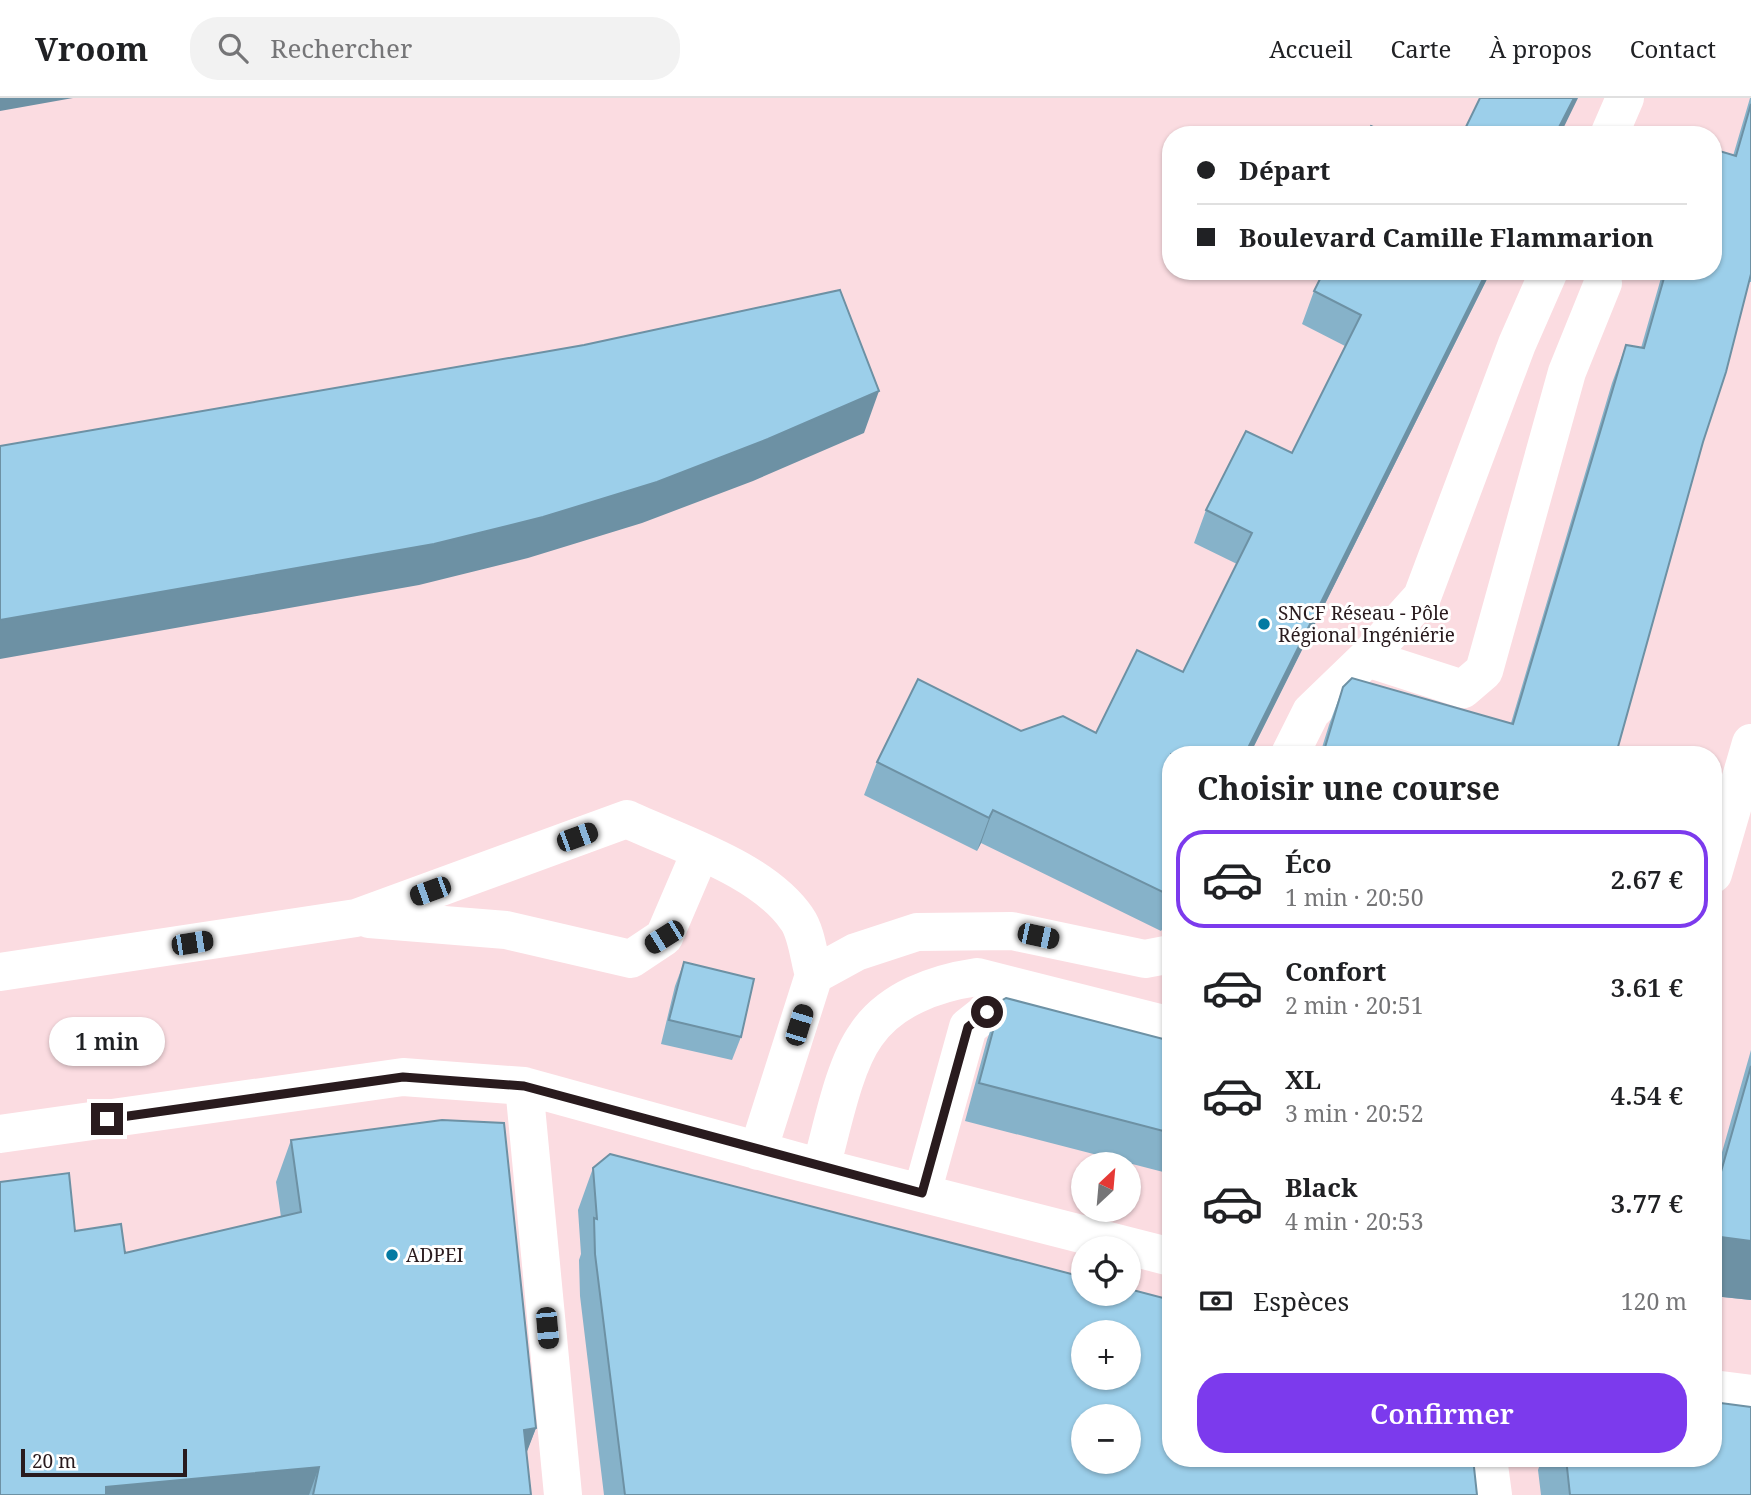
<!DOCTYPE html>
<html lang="fr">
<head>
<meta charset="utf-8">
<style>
  body { margin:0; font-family:"Noto Serif",serif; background:#f2f2f2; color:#202124; height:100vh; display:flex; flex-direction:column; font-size:26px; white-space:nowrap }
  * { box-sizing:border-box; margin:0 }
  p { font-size:23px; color:#757577 }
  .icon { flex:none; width:38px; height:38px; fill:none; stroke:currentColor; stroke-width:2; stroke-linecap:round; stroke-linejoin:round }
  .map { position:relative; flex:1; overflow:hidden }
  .side { position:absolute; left:1162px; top:648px; width:560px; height:721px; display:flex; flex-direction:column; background:#fff; border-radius:28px; box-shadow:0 2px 5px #0004 }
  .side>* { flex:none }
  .banner { position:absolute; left:1162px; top:28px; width:560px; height:154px; border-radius:28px; box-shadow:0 2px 5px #0004; display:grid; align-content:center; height:154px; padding:0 35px; background:#fff }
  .needle { width:46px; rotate:26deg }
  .fabs { position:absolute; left:1071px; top:1054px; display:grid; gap:14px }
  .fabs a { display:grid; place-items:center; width:70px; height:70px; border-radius:50%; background:#fff; box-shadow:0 2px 5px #0004; font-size:35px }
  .scale { position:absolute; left:21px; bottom:18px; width:166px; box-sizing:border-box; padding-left:7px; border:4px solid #291b1e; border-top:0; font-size:19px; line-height:24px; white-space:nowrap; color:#291b1e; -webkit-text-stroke:5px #fff; paint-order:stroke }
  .end { position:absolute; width:32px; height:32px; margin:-16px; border:9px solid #291b1e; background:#fff; box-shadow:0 0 0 4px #fff }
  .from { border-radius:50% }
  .bubble { position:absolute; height:49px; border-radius:24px; background:#fff; box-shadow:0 2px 5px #0004; font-size:23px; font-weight:600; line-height:49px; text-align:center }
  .car { position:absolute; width:21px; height:42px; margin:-21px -10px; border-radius:9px; box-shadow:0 0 5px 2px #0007; background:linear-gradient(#222 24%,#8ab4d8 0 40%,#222 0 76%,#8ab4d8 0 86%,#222 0) }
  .banner b { display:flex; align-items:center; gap:24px; height:66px; font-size:26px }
  .banner b+b { border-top:2px solid #e0e0e0 }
  .banner i { width:18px; height:18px; background:#202124 }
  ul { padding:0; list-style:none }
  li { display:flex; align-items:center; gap:21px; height:98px; margin:0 14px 10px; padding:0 21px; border:4px solid transparent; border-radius:28px }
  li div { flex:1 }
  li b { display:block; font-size:26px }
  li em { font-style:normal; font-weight:600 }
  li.active { border-color:#7c3aed }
  li>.icon { width:63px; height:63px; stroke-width:1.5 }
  h2 { padding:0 35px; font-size:32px; line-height:84px }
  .pay { display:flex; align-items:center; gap:18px; height:77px; padding:0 35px; font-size:26px }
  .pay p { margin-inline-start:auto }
  .cta { display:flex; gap:14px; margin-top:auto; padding:14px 35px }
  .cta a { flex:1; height:80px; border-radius:28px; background:#7c3aed; color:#fff; font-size:28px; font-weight:600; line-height:80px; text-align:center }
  header { display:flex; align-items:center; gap:42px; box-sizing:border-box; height:98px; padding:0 35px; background:#fff; border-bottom:2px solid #e0e0e0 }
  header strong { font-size:33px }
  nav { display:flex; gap:38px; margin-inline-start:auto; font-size:24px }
  .search { width:490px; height:63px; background:#f2f2f2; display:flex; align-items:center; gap:18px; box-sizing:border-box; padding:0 24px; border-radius:28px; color:#757577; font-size:26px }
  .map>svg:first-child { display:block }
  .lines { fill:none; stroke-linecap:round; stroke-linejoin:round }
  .minor { stroke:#fff; stroke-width:38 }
  .wall { fill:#86b2c9 }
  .shaded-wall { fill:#6d91a4 }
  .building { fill:#9ccfea; stroke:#6d91a4; stroke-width:2; fill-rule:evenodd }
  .route { stroke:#291b1e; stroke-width:9 }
  .poi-dot { fill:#047aa2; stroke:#fff; stroke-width:2.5 }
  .labels { text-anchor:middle; stroke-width:6; stroke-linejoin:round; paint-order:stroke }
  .poi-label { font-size:19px; fill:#291b1e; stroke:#fff; text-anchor:start }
</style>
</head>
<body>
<header>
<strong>Vroom</strong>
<div class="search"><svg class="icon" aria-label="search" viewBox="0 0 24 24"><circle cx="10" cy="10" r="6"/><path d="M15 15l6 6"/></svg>Rechercher</div>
<nav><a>Accueil</a><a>Carte</a><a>À propos</a><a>Contact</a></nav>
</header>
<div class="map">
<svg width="1751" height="1397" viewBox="0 0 1751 1397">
  <rect width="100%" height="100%" fill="#fbdce1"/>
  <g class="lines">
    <path class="minor" d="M1609,37L1625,0
      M1367,560L1463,591L1484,573L1567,274L1603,185
      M1290,656L1311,614L1367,560L1422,499L1517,246L1549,173
      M1713,776L1751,645
      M369,821L506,832L631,861L664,839L700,755
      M0,874L356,820L627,721C680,746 763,771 797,821C807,835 809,861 814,877
      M524,988L563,1397
      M0,1036L403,979L524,988L800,1064L1171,1159
      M758,1053L814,877L856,854L917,834L1012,833L1145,861L1171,856
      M821,1069C832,1031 843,969 866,937C890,901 936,885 977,879L1171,928
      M922,1095L968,929L987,914L1045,929
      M1713,1291L1751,1296
      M1488,1360L1493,1397"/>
  </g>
  <path class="wall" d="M1750,0H1751V184H1749L1703,344L1616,656H1320L1329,627L1343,589L1511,625L1612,285L1626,247L1641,250L1663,173H1713L1733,58Z
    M1491,173L1250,656H1171V814L1161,833L981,745L977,753L864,697L877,664L1021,633L1096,635L1183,574L1237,466L1194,445L1206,412L1292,355L1345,248L1302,226L1314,193Z
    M684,864L741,939L732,962L661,946L675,888Z
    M1001,903L1171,943V1076L965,1023L987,942Z
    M1751,952V1202L1713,1198V1086Z
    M291,1042L536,1330L526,1355L531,1397H0L75,1133L125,1155L281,1119L276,1084Z
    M593,1070L1477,1397H604L580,1198L579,1162L581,1156L578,1112Z
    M1542,1360H1713L1751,1397H1541L1538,1372Z"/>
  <path class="shaded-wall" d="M0,0H73L0,13Z
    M1574,0H1578L1560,37H1555Z
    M1487,173H1491L1250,656H1245Z
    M879,293L864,335L753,383L642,425L528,460L419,487L0,561V522Z
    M993,712L981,745L977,753L989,720Z
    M1171,807V814L1161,833Z
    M1713,1138L1751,1143V1202L1713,1198Z
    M536,1330L520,1372L524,1332Z
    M319,1369L309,1397H103L106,1389Z"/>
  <path class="building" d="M1480,0H1574L1555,37H1462Z
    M1751,6V176L1726,274L1703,344L1616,656H1323L1343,589L1352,580L1513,626L1626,247L1644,250L1666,173H1713V51L1736,58Z
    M1371,28L1389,37H1366Z
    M1433,31L1444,37H1430Z
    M1324,173H1487L1245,656H1171V798L993,712L989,720L877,664L918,581L1021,633L1063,618L1096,635L1137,552L1183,574L1252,435L1206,412L1246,333L1292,355L1361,217L1314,193Z
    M840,192L879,293L768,341L657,384L543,419L434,446L0,522V348L584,247Z
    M684,864L754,881L741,939L669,922Z
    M1006,900L1171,943V1035L979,985L1001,903Z
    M1751,968V1143L1713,1138V1102Z
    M442,1022L504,1025L536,1330L524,1332L531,1397H313L319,1369L106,1389V1397H0V1084L69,1075L75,1133L121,1126L125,1155L301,1114L291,1042Z
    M610,1056L1083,1179V1195H1129V1191L1171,1202V1360H1473L1477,1397H625L595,1156L594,1120L597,1121L593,1070ZM1083,1234H1129V1279H1083ZM1083,1318H1129V1363H1083Z
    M1713,1304L1751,1309V1397H1570L1566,1360H1713Z"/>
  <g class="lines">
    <path class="route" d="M107,1021L403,979L524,988L922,1095L968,929L987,914"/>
  </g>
  <g class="poi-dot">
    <circle cx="1264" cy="526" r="7"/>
    <circle cx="392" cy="1157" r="7"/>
  </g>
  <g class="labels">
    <g class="poi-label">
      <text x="1278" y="522">SNCF Réseau - Pôle<tspan x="1278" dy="22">Régional Ingéniérie</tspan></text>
      <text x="406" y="1164">ADPEI</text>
    </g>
  </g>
</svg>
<div class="fabs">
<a><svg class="needle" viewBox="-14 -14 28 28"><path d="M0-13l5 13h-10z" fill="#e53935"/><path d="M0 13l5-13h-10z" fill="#757577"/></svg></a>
<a><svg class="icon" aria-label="locate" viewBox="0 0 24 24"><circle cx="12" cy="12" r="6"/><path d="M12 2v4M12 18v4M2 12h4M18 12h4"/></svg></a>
<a>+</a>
<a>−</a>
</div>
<div class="scale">20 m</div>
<i class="end from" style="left:987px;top:914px"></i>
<i class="end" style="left:107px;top:1021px"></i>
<div class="bubble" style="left:49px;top:919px;width:116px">1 min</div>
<i class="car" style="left:577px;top:739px;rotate:70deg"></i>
<i class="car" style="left:430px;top:793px;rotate:250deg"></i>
<i class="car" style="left:1038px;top:838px;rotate:102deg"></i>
<i class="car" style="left:664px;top:839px;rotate:238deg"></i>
<i class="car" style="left:192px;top:845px;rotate:81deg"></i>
<i class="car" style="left:799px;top:927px;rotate:17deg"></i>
<i class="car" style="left:547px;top:1230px;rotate:175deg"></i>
<div class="banner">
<b><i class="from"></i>Départ</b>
<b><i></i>Boulevard Camille Flammarion</b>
</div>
<section class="side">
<h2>Choisir une course</h2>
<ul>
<li class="active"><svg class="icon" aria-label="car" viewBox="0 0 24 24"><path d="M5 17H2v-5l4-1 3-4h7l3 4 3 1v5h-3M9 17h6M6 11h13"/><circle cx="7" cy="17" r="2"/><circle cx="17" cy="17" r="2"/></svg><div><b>Éco</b><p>1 min · 20:50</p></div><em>2.67 €</em></li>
<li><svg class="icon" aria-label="car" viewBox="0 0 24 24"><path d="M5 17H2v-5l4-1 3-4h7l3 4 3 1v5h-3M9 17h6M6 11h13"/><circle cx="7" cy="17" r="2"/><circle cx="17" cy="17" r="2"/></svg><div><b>Confort</b><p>2 min · 20:51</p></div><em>3.61 €</em></li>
<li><svg class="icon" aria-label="car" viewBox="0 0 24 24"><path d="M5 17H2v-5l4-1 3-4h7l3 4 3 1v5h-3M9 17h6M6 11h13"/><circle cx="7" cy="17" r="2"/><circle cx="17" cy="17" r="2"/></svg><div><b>XL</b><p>3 min · 20:52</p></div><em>4.54 €</em></li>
<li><svg class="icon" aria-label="car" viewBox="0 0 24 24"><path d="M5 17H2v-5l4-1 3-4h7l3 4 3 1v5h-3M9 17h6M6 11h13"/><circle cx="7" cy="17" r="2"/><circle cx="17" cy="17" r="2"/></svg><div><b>Black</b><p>4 min · 20:53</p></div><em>3.77 €</em></li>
</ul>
<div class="pay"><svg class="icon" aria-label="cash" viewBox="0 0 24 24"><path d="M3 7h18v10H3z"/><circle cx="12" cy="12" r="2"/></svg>Espèces<p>120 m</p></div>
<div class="cta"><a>Confirmer</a></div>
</section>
</div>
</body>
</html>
